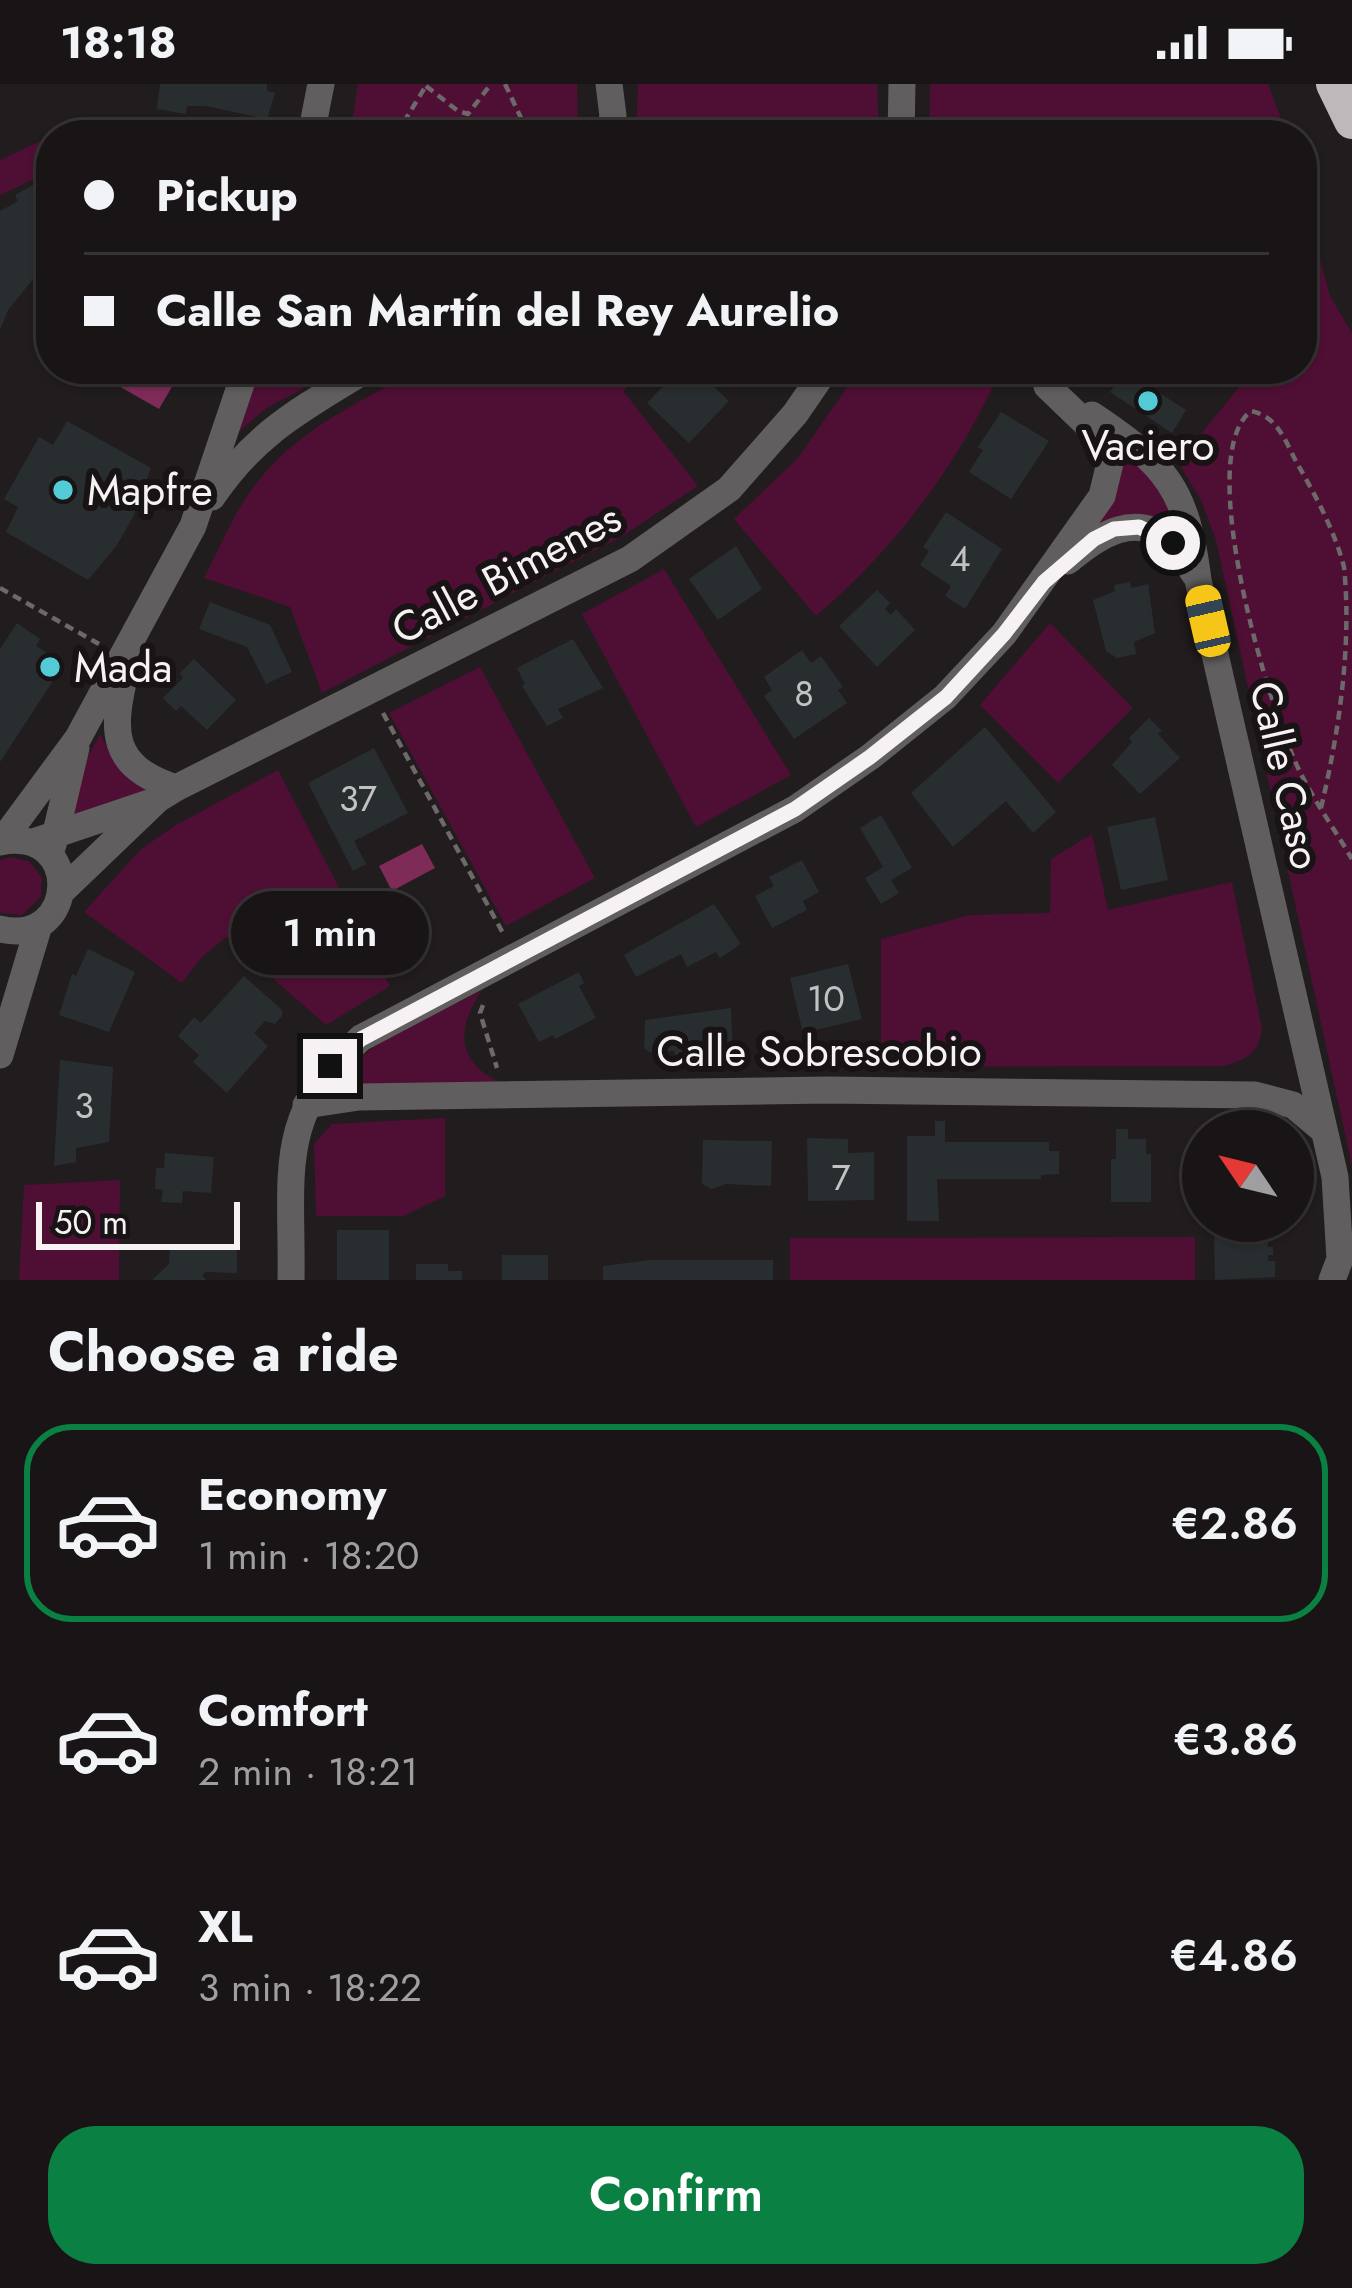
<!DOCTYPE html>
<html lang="en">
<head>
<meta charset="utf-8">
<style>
  body { margin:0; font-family:Jost,sans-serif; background:#221e1f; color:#f1f3f6; height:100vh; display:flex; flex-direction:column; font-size:45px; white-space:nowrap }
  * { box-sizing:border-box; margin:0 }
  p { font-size:39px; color:#9f9fa1 }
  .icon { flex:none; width:66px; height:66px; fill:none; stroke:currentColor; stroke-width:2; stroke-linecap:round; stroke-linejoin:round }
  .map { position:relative; height:1196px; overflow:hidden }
  .panel { display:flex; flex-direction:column; background:#191516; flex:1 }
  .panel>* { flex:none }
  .top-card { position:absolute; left:36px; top:36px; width:1281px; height:264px; border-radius:48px; box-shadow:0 3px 9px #0004,0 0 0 3px #373435; display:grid; align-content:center; height:264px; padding:0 48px; background:#191516 }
  .needle { width:78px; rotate:305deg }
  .tools { position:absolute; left:1182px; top:1026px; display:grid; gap:24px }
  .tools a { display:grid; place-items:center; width:132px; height:132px; border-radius:50%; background:#191516; box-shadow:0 3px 9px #0004,0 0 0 3px #373435; font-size:60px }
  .scale { position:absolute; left:36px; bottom:30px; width:204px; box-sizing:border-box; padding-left:12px; border:6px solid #f6f2f4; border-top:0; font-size:33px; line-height:42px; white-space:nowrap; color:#f6f2f4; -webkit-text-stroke:9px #181315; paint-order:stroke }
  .end { position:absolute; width:54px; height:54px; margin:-27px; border:15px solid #f6f2f4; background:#111; box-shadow:0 0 0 6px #111 }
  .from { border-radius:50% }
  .bubble { position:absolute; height:84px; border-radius:42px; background:#191516; box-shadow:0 3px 9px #0004,0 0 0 3px #373435; font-size:39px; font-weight:600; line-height:84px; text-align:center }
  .car { position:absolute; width:36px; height:72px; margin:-36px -18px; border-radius:15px; box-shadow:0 0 9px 3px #0007; background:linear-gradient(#f5c518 24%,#345 0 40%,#f5c518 0 76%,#345 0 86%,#f5c518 0) }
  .top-card b { display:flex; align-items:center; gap:42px; height:114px; font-size:45px }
  .top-card b+b { border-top:3px solid #373435 }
  .top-card i { width:30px; height:30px; background:#f1f3f6 }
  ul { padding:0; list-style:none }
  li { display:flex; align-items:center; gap:36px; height:198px; margin:0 24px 18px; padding:0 24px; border:6px solid transparent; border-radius:48px }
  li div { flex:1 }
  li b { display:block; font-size:45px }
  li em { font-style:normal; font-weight:600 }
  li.current { border-color:#0b8043 }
  li>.icon { width:108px; height:108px; stroke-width:1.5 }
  h2 { padding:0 48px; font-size:54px; line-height:144px }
  .cta { display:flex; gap:24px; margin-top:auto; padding:24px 48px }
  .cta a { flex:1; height:138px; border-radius:48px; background:#0b8043; color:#fff; font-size:48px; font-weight:600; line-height:138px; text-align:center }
  .status { display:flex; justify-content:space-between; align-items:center; height:84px; padding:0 60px; background:#191516; direction:ltr }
  .status svg { height:33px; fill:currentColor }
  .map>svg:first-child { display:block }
  .green { fill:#4f0f34 }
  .water { fill:#7e2b58 }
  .building { fill:#282e2f }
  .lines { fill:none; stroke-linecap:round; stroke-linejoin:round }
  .path { stroke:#6d686a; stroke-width:4.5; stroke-dasharray:9 6; stroke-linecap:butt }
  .street { stroke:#605e5f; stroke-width:27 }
  .highway { stroke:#bfb8bb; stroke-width:36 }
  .route { stroke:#f6f2f4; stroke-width:15 }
  .poi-dot { fill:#52cbd7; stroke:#181315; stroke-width:4.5 }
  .labels { text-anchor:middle; stroke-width:12; stroke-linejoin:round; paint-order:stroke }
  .number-label { font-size:36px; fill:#c2c1c3 }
  .poi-label { font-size:42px; fill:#f6f2f4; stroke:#181315; text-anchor:start }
  .street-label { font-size:42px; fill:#f6f2f4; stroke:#181315 }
</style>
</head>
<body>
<div class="status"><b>18:18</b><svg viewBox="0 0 49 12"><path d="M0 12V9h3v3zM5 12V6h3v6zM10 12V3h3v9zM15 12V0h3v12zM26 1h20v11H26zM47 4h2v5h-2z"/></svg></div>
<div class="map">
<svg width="1352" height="1196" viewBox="0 0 1352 1196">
  <rect width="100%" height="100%" fill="#211c1e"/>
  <path class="green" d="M358,0H577L578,51H350Z
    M638,0H877L879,51H636Z
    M930,0H1268L1287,51H930Z
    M51,52V87L0,111V76Z
    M1302,109L1330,212L1352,249V1082L1216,456L1202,418L1178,378L1254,285H1302Z
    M257,285H339L265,325L233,353Z
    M421,285H641L644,288L623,307L698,402L624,451L322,609L290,523L204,494C221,461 235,425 259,396C302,343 362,316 421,285Z
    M860,285H981L996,296C953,388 893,466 816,532L734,435L797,375Z
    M1114,358L1153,397L1187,460L1089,445Z
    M664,485L791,691L696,743L582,530Z
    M1050,539L1133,624L1058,699L980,621Z
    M480,583L595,794L506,842L389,629Z
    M100,650L114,677L146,706L85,733L70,736L82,684Z
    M278,686L390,902L326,941L226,853L201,874L182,899L84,828L140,766L176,741Z
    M1092,750L1108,826L1232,798L1262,945C1260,968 1244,978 1222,982L881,983V855L970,831L1050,829L1051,775Z
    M10,773L29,777L42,793L41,813L22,831L0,829V776Z
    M482,906C454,947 457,983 508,1001L361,1000L352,996L350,985C375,952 445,927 482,906Z
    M445,1034V1112L404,1132H316L314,1060L332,1040Z
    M120,1096L119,1196H19L24,1101Z
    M1195,1153V1196H790V1154Z"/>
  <path class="water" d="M117,285H144L173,301L159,325L110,297Z
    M422,760L435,784L392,807L379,782Z"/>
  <path class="building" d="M160,0H267V7L275,9L267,35L206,22H187L186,30L157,25Z
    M51,99V185L34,194L8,226L0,246V127L18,117L15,111L35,100L37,106Z
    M680,285H695L729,317L689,359L647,319Z
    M1126,285H1137L1133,292L1186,326L1172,349L1110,308Z
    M1148,285H1180L1168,300Z
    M1001,328L1049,357L1011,415L969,388L983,366L978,363Z
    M67,337L151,384L133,433L117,461L88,496L6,448L18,423L4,415L39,353L53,361Z
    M946,428L1002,465L965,525L945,512L951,502L920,481L929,467L923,463Z
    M736,462L762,505L718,536L689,495Z
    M1130,498L1131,504L1148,500L1155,549L1134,558L1136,570L1117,574L1106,567L1093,516L1115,507L1114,501Z
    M877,506L890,519L885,525L891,531L896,525L915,546L877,583L839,542Z
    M210,518L270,541L292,588L266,600L247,563L199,545Z
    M17,539L40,555L36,562L64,580L0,678V565Z
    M573,555L603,604L558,625L563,634L547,642L522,602L525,600L517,584Z
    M802,566L811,579L821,572L843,603L838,606L847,619L794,655L764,612L772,606L764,593Z
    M194,575L236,616L207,646L181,622L176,627L163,614L183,594L180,589Z
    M1149,634L1162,647L1158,650L1180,674L1140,710L1112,681L1132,658L1129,654Z
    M985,643L1056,728L1033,749L1006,717L953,763L911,709Z
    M374,664L408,729L354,757L366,780L353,787L308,699Z
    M881,731L912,784L891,796L899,809L881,820L865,794L883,783L860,744Z
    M1155,733L1168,796L1121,806L1107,743Z
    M802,776L819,808L803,817L807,826L772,844L755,812L774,802L769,793Z
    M714,820L741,860L720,874L716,868L687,883L681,870L636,893L624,871Z
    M88,865L135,888L109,948L59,931L72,890L76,892Z
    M848,880L862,935L803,949L790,894Z
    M579,888L584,899L579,902L596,934L555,955L553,951L539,958L518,920Z
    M244,892L282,926V932L275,940L265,937L254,949L268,962L227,1009L193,978L199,971L178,952L194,933L201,939Z
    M731,924L733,969L675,971L674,967L652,969L644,965L645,936Z
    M60,976L113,983L109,1058L76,1064V1078L54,1082Z
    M935,1037H945V1058H1049V1067H1059V1090L1041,1091V1095H937L939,1137H907V1052H935Z
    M1116,1045H1128V1055H1146V1070H1151V1118H1111V1075H1116Z
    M807,1054L848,1055V1069L874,1068V1116L808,1117Z
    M703,1056L772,1057L771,1102L726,1100L712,1105L702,1100Z
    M165,1069L214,1073L211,1109L183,1107L182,1119L161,1118L163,1106L155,1105L156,1084H164Z
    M337,1146H389V1196H337Z
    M1214,1150H1268V1163H1273V1171H1268V1177H1275V1193L1215,1196Z
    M170,1163L237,1165V1189L206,1188L202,1191L206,1196H152L169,1180Z
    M502,1171H548V1196H502Z
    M650,1176H773V1196H603V1182Z
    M416,1180H448V1187H462V1196H416Z"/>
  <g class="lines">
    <path class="path" d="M505,0L529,51
      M426,2L458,27L468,30L491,0
      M342,39L356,51
      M396,51L427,0
      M0,504L99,560
      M383,629L504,851
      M1321,724C1339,648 1352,561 1344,483C1335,448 1316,412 1298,381C1286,359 1278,332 1251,327C1192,373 1270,628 1300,688C1315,718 1335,746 1352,775
      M483,921L480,929L497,984"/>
    <path class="street" d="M311,51L321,0
      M608,51L613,32L609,0
      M901,51L902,0
      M1092,331C1167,381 1187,406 1198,496L1335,1093L1340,1175L1332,1196
      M212,413C256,348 302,325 367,285
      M1068,477C1099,451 1136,426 1173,459C1182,467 1189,483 1196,492
      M126,586C111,647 109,682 176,704
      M2,757L78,654L193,442L246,285
      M0,758C84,741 78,864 0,845
      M33,758L149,719
      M53,761L76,664
      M62,807L158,715L176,704L630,475L729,405L795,330L826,285
      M0,971L39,841
      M306,1021L359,1013L828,1006L1255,1011L1293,1021L1323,1046
      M291,1196C293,1092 274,1031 361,954L795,725L870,673L945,613L1004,550L1102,412L1110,379L1099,352L1047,302"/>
    <path class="highway" d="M1334,0L1352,37"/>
  </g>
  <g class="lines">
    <path class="route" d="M330,982L361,955L795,725L870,673L946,613L1004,550L1044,498L1094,455L1114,445L1139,443L1173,459"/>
  </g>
  <g class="poi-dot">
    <circle cx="1148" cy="317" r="12"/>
    <circle cx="63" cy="406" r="12"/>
    <circle cx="50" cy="583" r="12"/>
  </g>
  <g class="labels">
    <g class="number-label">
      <text x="960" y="487">4</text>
      <text x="804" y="622">8</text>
      <text x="358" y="727">37</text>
      <text x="826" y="927">10</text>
      <text x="84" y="1034">3</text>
      <text x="841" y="1106">7</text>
    </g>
    <g class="poi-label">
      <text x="1148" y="376" text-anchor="middle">Vaciero</text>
      <text x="87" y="421">Mapfre</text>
      <text x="74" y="598">Mada</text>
    </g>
    <g class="street-label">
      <text transform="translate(506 489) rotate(-28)" y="15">Calle Bimenes</text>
      <text transform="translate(1286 691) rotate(77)" y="15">Calle Caso</text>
      <text x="819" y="982">Calle Sobrescobio</text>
    </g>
  </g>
</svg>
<div class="tools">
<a><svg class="needle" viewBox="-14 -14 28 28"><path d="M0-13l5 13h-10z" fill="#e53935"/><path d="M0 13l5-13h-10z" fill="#9f9fa1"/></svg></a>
</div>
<div class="scale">50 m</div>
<i class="end from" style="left:1173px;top:459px"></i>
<i class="end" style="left:330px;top:982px"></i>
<div class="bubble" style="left:231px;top:807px;width:198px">1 min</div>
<i class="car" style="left:1208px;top:537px;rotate:347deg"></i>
<div class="top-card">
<b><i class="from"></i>Pickup</b>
<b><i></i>Calle San Martín del Rey Aurelio</b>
</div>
</div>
<section class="panel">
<h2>Choose a ride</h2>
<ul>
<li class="current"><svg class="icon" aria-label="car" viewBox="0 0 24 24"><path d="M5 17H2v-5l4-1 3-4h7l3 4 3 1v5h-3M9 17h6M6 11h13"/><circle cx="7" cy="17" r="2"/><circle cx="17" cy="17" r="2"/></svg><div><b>Economy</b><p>1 min · 18:20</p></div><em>€2.86</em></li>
<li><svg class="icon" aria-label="car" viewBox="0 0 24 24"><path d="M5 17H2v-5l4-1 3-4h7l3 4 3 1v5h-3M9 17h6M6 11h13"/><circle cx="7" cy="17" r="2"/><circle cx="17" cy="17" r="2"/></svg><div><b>Comfort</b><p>2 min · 18:21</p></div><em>€3.86</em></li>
<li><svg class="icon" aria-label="car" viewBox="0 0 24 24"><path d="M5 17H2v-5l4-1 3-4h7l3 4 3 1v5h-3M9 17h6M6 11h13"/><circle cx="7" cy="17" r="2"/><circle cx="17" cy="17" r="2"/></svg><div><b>XL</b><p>3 min · 18:22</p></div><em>€4.86</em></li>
</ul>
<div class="cta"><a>Confirm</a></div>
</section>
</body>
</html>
